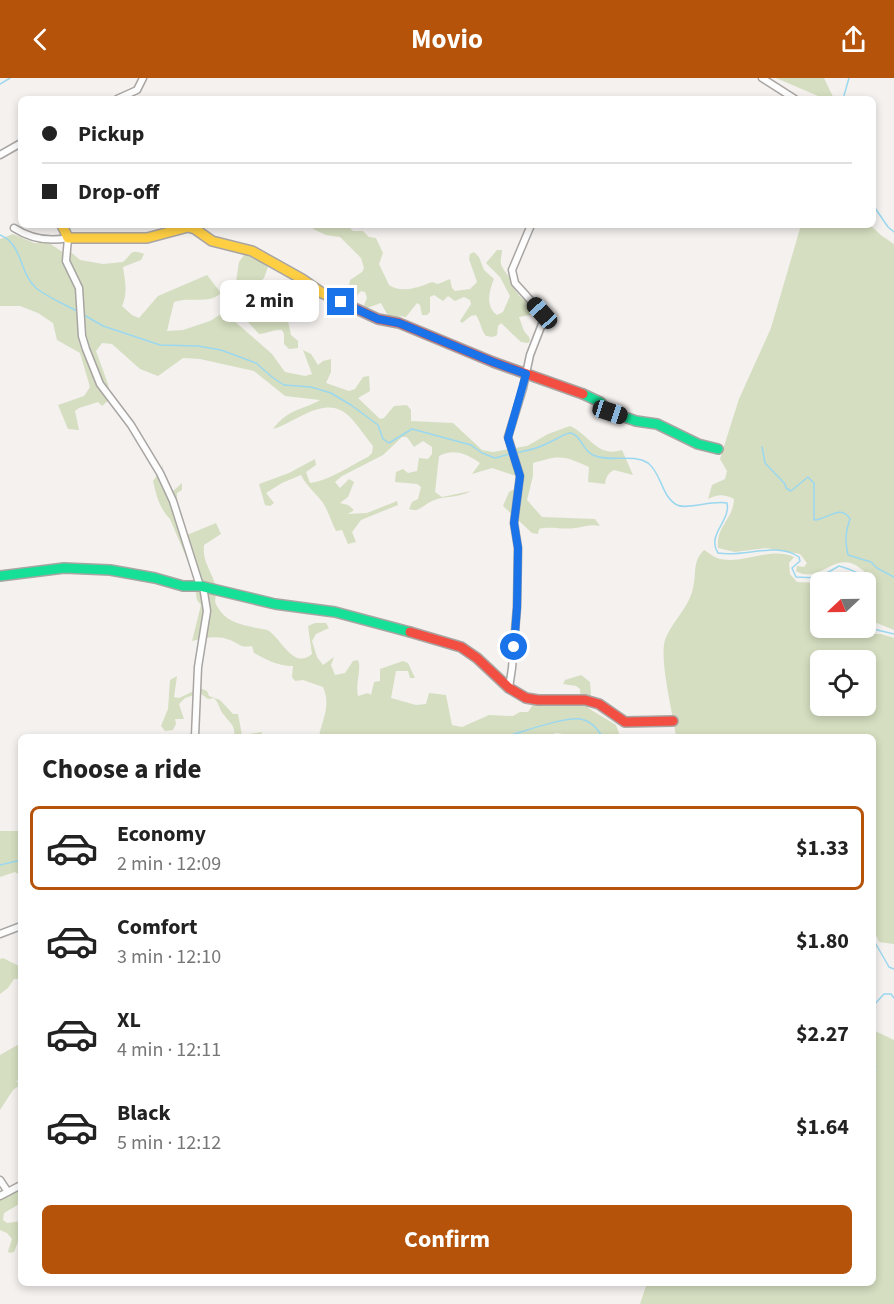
<!DOCTYPE html>
<html lang="en">
<head>
<meta charset="utf-8">
<style>
  body { margin:0; font-family:"Source Sans 3",sans-serif; background:#f2f2f2; color:#222; height:100vh; display:flex; flex-direction:column; font-size:22px; white-space:nowrap }
  * { box-sizing:border-box; margin:0 }
  p { font-size:20px; color:#767676 }
  .icon { flex:none; width:33px; height:33px; fill:none; stroke:currentColor; stroke-width:2; stroke-linecap:round; stroke-linejoin:round }
  .map { position:relative; flex:1; overflow:hidden }
  .panel { position:absolute; left:18px; top:656px; width:858px; height:552px; display:flex; flex-direction:column; background:#fff; border-radius:9px; box-shadow:0 3px 9px #0003 }
  .panel>* { flex:none }
  .guide { position:absolute; left:18px; top:18px; width:858px; height:132px; border-radius:9px; box-shadow:0 3px 9px #0003; display:grid; align-content:center; height:132px; padding:0 24px; background:#fff }
  .needle { width:39px; rotate:248deg }
  .fabs { position:absolute; left:810px; top:494px; display:grid; gap:12px }
  .fabs a { display:grid; place-items:center; width:66px; height:66px; border-radius:9px; background:#fff; box-shadow:0 3px 9px #0003; font-size:30px }
  .end { position:absolute; width:27px; height:27px; margin:-14px; border:8px solid #1a73e8; background:#fff; box-shadow:0 0 0 3px #fff }
  .from { border-radius:50% }
  .bubble { position:absolute; height:42px; border-radius:9px; background:#fff; box-shadow:0 3px 9px #0003; font-size:20px; font-weight:700; line-height:42px; text-align:center }
  .car { position:absolute; width:18px; height:36px; margin:-18px -9px; border-radius:8px; box-shadow:0 0 4px 2px #0007; background:linear-gradient(#222 24%,#8ab4d8 0 40%,#222 0 76%,#8ab4d8 0 86%,#222 0) }
  .guide b { display:flex; align-items:center; gap:21px; height:57px; font-size:22px }
  .guide b+b { border-top:2px solid #e0e0e0 }
  .guide i { width:15px; height:15px; background:#222 }
  ul { padding:0; list-style:none }
  li { display:flex; align-items:center; gap:18px; height:84px; margin:0 12px 9px; padding:0 12px; border:3px solid transparent; border-radius:9px }
  li div { flex:1 }
  li b { display:block; font-size:22px }
  li em { font-style:normal; font-weight:700 }
  li.current { border-color:#b45309 }
  li>.icon { width:54px; height:54px; stroke-width:1.5 }
  h2 { padding:0 24px; font-size:27px; line-height:72px }
  .cta { display:flex; gap:12px; margin-top:auto; padding:12px 24px }
  .cta a { flex:1; height:69px; border-radius:9px; background:#b45309; color:#fff; font-size:24px; font-weight:700; line-height:69px; text-align:center }
  header { display:flex; justify-content:space-between; align-items:center; height:78px; padding:0 24px; background:#b45309; color:#fff; font-size:27px; font-weight:700 }
  .map>svg:first-child { display:block }
  .green { fill:#d5dec0; fill-rule:evenodd }
  .lines { fill:none; stroke-linecap:round; stroke-linejoin:round }
  .stream { stroke:#9bd8ef; stroke-width:1.5 }
  .street-casing { stroke:#a8a5a3; stroke-width:9 }
  .fast-casing { stroke:#a8a5a3; stroke-width:12 }
  .slow-casing { stroke:#a8a5a3; stroke-width:12 }
  .jam-casing { stroke:#a8a5a3; stroke-width:12 }
  .street { stroke:#fdfdfd; stroke-width:6 }
  .fast { stroke:#16e098; stroke-width:9 }
  .slow { stroke:#ffcf43; stroke-width:9 }
  .jam { stroke:#f24e42; stroke-width:9 }
  .route { stroke:#1a73e8; stroke-width:8 }
</style>
</head>
<body>
<header><svg class="icon" aria-label="back" viewBox="0 0 24 24"><path d="M15 5l-7 7 7 7"/></svg>Movio<svg class="icon" aria-label="share" viewBox="0 0 24 24"><path d="M12 15V3M7 8l5-5 5 5M5 13v7h14v-7"/></svg></header>
<div class="map">
<svg width="894" height="1226" viewBox="0 0 894 1226">
  <rect width="100%" height="100%" fill="#f4f1ef"/>
  <path class="green" d="M776,0H824L834,21H825Z
    M313,147H354L350,150L353,153H363L369,159L376,160L383,175L379,186L389,207C401,216 420,209 432,204L438,206L450,201L452,210L455,213L470,211L477,204L469,181L470,176L474,174L479,179L484,192L494,201C489,213 485,228 497,237L503,234L510,218L500,199L486,185L497,172H502C502,177 500,181 501,186C503,192 506,194 509,199C513,204 514,211 518,216C524,224 533,223 534,234L530,237L519,239L524,253L529,259L530,263L528,265L521,264L501,245L498,248L497,257L493,259L486,258C482,254 481,245 476,237L471,238L462,245L460,243L471,226L470,222L464,219L455,223L448,218L443,223L434,217L430,219V234L427,237H422L420,227L417,225L406,239L400,238L394,242L387,236L381,225L367,230L364,227L367,220L365,214L361,213L353,222L348,214L350,202L362,194L364,190L361,180L340,159L326,157L313,151Z
    M801,147H870L882,158L894,166V552L867,541C866,530 874,518 875,506C839,456 824,510 796,493L797,488L804,489L807,485L800,476L766,470L735,474L718,470C716,448 733,442 734,421C724,416 718,416 708,421L712,407L725,401L727,393L720,381L739,321L771,250Z
    M13,156L34,165H49L64,175L66,170L80,182L103,186L123,184C132,177 129,170 144,176L141,182L123,189C125,203 128,215 122,228L132,237L139,240L158,218L207,197L221,215C209,227 189,218 174,224L167,253L183,252L210,243L224,234L272,276L285,294L305,298L312,296L303,272L311,276L318,287L323,283L331,281V294L326,305L349,313L355,311L363,299L369,298L370,313L358,320L380,341L384,340L394,328L407,327L411,332V343L453,345L482,372L493,374L527,368L548,356L570,348C590,357 597,380 622,372L633,397L614,392C608,395 606,399 605,406L588,404L589,389C563,377 560,377 533,385V398L527,422L542,439L595,441L600,448C591,446 584,449 575,450C563,452 551,448 539,451L538,456L532,455L503,428L509,414L520,408L516,398L492,390L472,396L480,385C467,376 454,370 439,378L435,414L442,419L471,413C457,421 445,417 432,423C423,427 419,435 409,431L412,424L418,421L421,409L417,406L395,404L396,394L403,391L408,395L417,393L419,380L428,381L432,376V369L423,363L414,369L407,359H402L383,377L342,398L335,404L340,410L349,401L354,404L348,419L340,425L348,427L354,432L348,436L367,435L397,423L398,427L361,442L352,454L356,464L348,466L342,452L336,453C331,444 329,434 323,425C316,415 307,409 301,397L282,405L266,415L274,425L270,428L265,427L259,406L289,395L315,381L316,387L306,394L310,405C331,402 349,388 368,379L372,375L373,368C349,338 343,318 303,337C292,342 284,348 273,351C289,330 301,333 320,322L285,318L254,293L200,281L183,280L158,298L140,291L112,266L102,265L96,273L108,306L110,321L102,328L98,324L79,330L75,333L79,352L68,351L58,327L84,318L90,309L80,275L57,262L53,245L38,235L20,228H0V161Z
    M254,176L268,189L264,200L252,211V217L276,225L278,236L288,243L291,257L298,263V270L289,271L284,266V256L282,252C273,251 268,256 259,256L248,244C248,228 243,221 226,220L225,209L236,204L239,184L244,177Z
    M162,385L164,401L172,414L182,405V412L177,415V427L187,457L216,445L221,456L204,467C202,486 213,493 216,511C217,517 213,523 217,528C226,544 239,546 256,550C260,551 266,551 269,553C282,562 294,592 312,576L308,548L315,545H326L329,550L316,556L312,563L317,579L323,587L334,579L331,587L335,597L345,595L353,583L358,582C362,591 355,605 358,618L368,615L371,617L374,604L380,603V591L403,583L408,585L415,600H410L408,593H396L391,620L416,627L426,626L429,615L446,617L452,647L462,649L489,637L513,638L520,634H528L534,625L581,623L580,611L576,608L563,606L565,602L581,597L590,604L591,616L588,630L616,647L620,658H577L556,655L549,658H319C323,640 331,627 323,609L303,602L295,603L292,599L293,588C278,588 267,582 254,575L252,568C239,570 241,566 230,562C217,557 206,560 192,563L201,527L197,522L192,493L170,441C160,431 156,417 153,403L162,391Z
    M704,472C708,474 712,478 717,480C741,488 769,468 794,479L789,485L790,496L797,504L820,505V549H860L870,556H881L894,560V866L879,864L873,851V658H676C673,636 659,581 665,562C672,543 689,530 693,510C697,494 692,484 704,472ZM820,582H866V627H820Z
    M177,598L174,619L179,620L200,610L207,613L209,618L220,622L233,636H238L242,657L262,654L261,658H234C236,648 229,644 224,637C219,632 220,626 214,620L208,621L200,615L185,620L179,626L184,641H175L176,646L173,652L165,653L161,648L168,631L170,602Z
    M0,753H21V798L15,794L0,799Z
    M3,880L21,889V901H14L8,910L0,916V881Z
    M873,952L894,962V1226H640L647,1205L873,1204Z
    M21,965V999L16,1004H21V1010L17,1009L13,1012L0,1032V977Z
    M15,1107L21,1113V1125L4,1135L3,1142L7,1145L21,1143V1162L18,1164L14,1174L9,1175L8,1173L12,1161L7,1155L0,1152V1113Z"/>
  <g class="lines">
    <path class="stream" d="M0,6L10,0
      M843,21L849,0
      M873,127L888,149L894,154
      M0,157C23,166 19,195 36,210C47,219 64,226 77,233
      M84,237L103,248L160,267L198,268L221,272L256,285L272,299L284,307L311,309L331,315L351,327L378,347L383,361L389,365L412,351L471,367L482,375L495,380L510,376
      M762,369L765,385L785,406L786,410L791,413L808,399L814,405V442C827,442 841,425 850,441C845,454 845,464 848,477L871,484L877,490L894,499
      M515,375C535,371 539,370 558,360C562,358 566,355 571,355C581,357 583,373 593,377C610,385 632,375 648,385C662,396 661,418 677,427C687,432 712,422 727,425C731,443 706,457 718,475C744,480 776,463 799,479L800,483L792,490L796,499L818,500L839,488C853,492 862,495 869,509L866,522
      M866,547L869,550L894,556
      M507,658C523,654 566,638 581,641C591,643 597,650 602,658
      M0,787L21,782
      M873,861L889,889L894,891
      M873,928L884,916H891L894,920
      M873,983L876,989"/>
    <defs>
      <path id="street" d="M762,0L795,21
        M117,21L137,12L143,0
        M0,77L21,65
        M14,150C31,161 48,164 68,160L66,183L79,210L82,258L86,271L100,306L131,347L160,395L173,423L200,508
        M509,610L512,590L517,529L518,470L514,445L520,398L508,359L523,310L530,277L544,241L542,235L515,205L512,192L531,147
        M195,658L198,589L207,533L203,508
        M0,856L21,848
        M0,1102L8,1114
        M0,1118L21,1107"/>
      <path id="fast" d="M583,316L600,324L610,334L636,343L657,346L698,366L718,371
        M0,498L64,490L110,492L155,500L183,508H200L275,526L335,534L410,554"/>
      <path id="slow" d="M62,147L68,160H147L188,149L195,151L212,163L252,173L302,201L322,215L348,227"/>
      <path id="jam" d="M348,227L378,241L399,245L493,284L583,316
        M410,554L461,569L477,580L509,610L526,620L538,622H585L599,626L625,644L673,643"/>
    </defs>
    <use href="#street" class="street-casing"/>
    <use href="#fast" class="fast-casing"/>
    <use href="#slow" class="slow-casing"/>
    <use href="#jam" class="jam-casing"/>
    <use href="#street" class="street"/>
    <use href="#fast" class="fast"/>
    <use href="#slow" class="slow"/>
    <use href="#jam" class="jam"/>
  </g>
  <g class="lines">
    <path class="route" d="M341,224L378,241L399,245L493,284L526,296L508,360L520,398L514,445L518,470L517,529L514,569"/>
  </g>
</svg>
<div class="fabs">
<a><svg class="needle" viewBox="-14 -14 28 28"><path d="M0-13l5 13h-10z" fill="#e53935"/><path d="M0 13l5-13h-10z" fill="#767676"/></svg></a>
<a><svg class="icon" aria-label="locate" viewBox="0 0 24 24"><circle cx="12" cy="12" r="6"/><path d="M12 2v4M12 18v4M2 12h4M18 12h4"/></svg></a>
</div>
<i class="end from" style="left:514px;top:569px"></i>
<i class="end" style="left:341px;top:224px"></i>
<div class="bubble" style="left:220px;top:202px;width:99px">2 min</div>
<i class="car" style="left:542px;top:235px;rotate:318deg"></i>
<i class="car" style="left:610px;top:334px;rotate:108deg"></i>
<div class="guide">
<b><i class="from"></i>Pickup</b>
<b><i></i>Drop-off</b>
</div>
<section class="panel">
<h2>Choose a ride</h2>
<ul>
<li class="current"><svg class="icon" aria-label="car" viewBox="0 0 24 24"><path d="M5 17H2v-5l4-1 3-4h7l3 4 3 1v5h-3M9 17h6M6 11h13"/><circle cx="7" cy="17" r="2"/><circle cx="17" cy="17" r="2"/></svg><div><b>Economy</b><p>2 min · 12:09</p></div><em>$1.33</em></li>
<li><svg class="icon" aria-label="car" viewBox="0 0 24 24"><path d="M5 17H2v-5l4-1 3-4h7l3 4 3 1v5h-3M9 17h6M6 11h13"/><circle cx="7" cy="17" r="2"/><circle cx="17" cy="17" r="2"/></svg><div><b>Comfort</b><p>3 min · 12:10</p></div><em>$1.80</em></li>
<li><svg class="icon" aria-label="car" viewBox="0 0 24 24"><path d="M5 17H2v-5l4-1 3-4h7l3 4 3 1v5h-3M9 17h6M6 11h13"/><circle cx="7" cy="17" r="2"/><circle cx="17" cy="17" r="2"/></svg><div><b>XL</b><p>4 min · 12:11</p></div><em>$2.27</em></li>
<li><svg class="icon" aria-label="car" viewBox="0 0 24 24"><path d="M5 17H2v-5l4-1 3-4h7l3 4 3 1v5h-3M9 17h6M6 11h13"/><circle cx="7" cy="17" r="2"/><circle cx="17" cy="17" r="2"/></svg><div><b>Black</b><p>5 min · 12:12</p></div><em>$1.64</em></li>
</ul>
<div class="cta"><a>Confirm</a></div>
</section>
</div>
</body>
</html>
